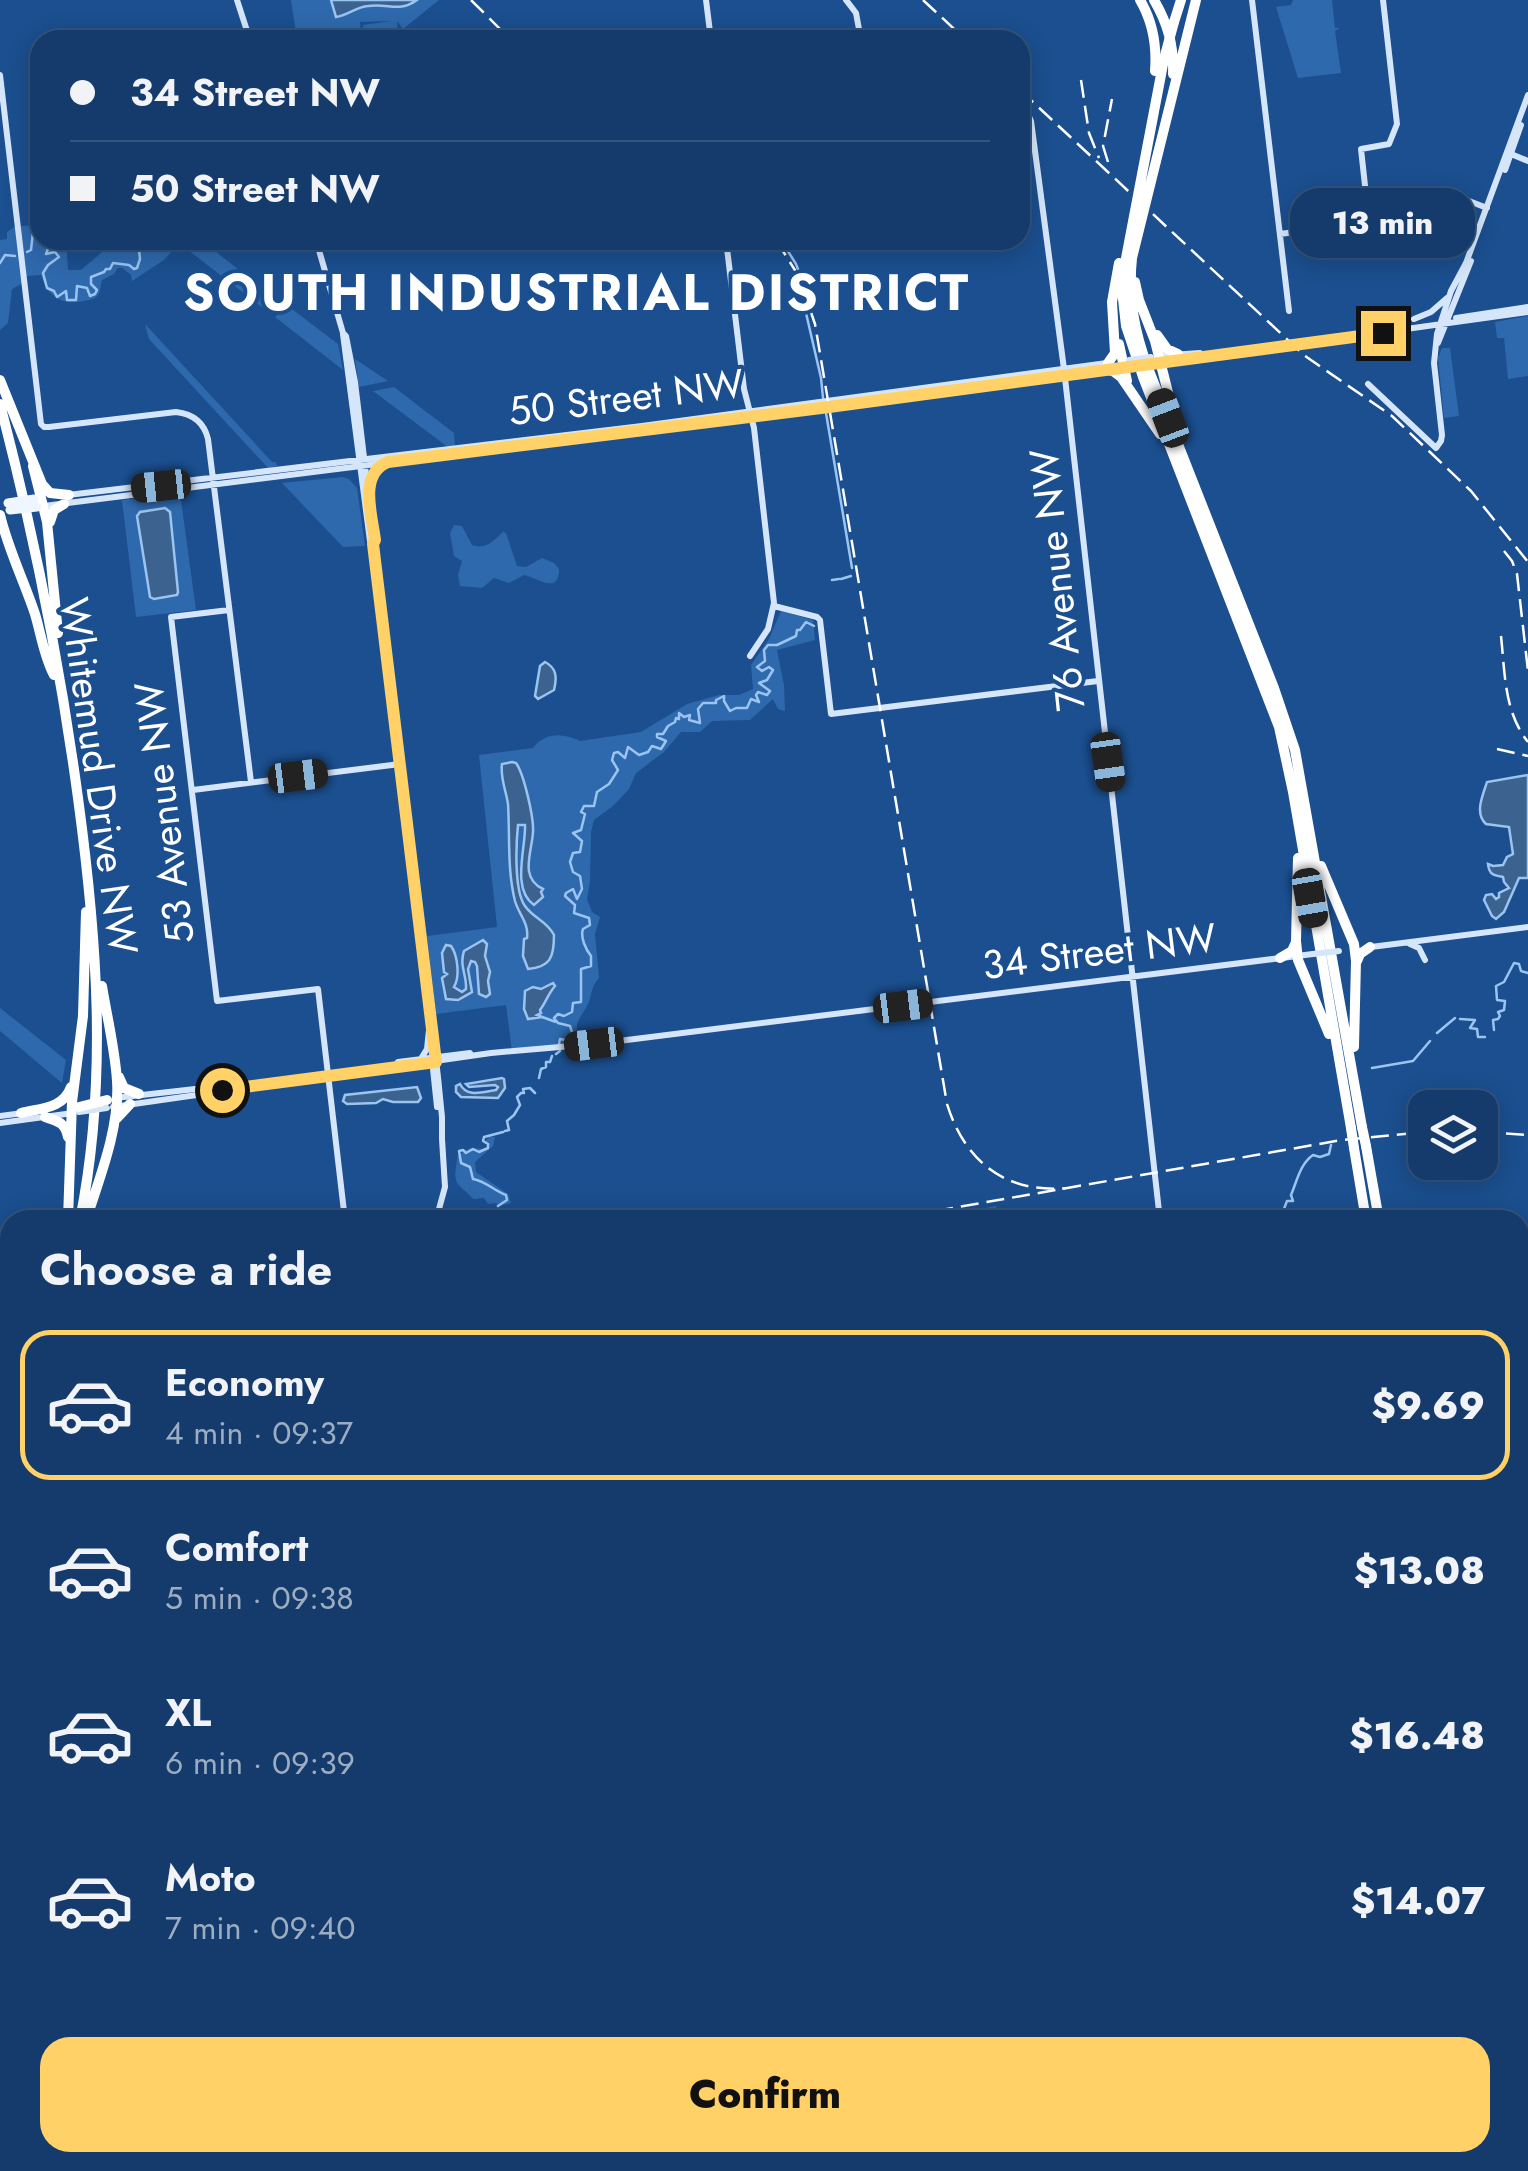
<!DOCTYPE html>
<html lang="en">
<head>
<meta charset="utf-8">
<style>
  body { margin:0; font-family:Jost,sans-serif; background:#214673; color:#f1f3f6; height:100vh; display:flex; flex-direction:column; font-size:38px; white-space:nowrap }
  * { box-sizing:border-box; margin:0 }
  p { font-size:32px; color:#9dadc1 }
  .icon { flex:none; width:55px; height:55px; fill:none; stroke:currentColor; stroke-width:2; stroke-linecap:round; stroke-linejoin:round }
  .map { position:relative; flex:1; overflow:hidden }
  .sheet { position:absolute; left:0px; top:1210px; width:1530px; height:962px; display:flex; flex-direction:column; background:#143b6b; border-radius:30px 30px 0 0; box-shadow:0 5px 25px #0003,0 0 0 2px #33557e }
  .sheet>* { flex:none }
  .guide { position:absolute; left:30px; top:30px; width:1000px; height:220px; border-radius:30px; box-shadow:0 5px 25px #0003,0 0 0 2px #33557e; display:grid; align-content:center; height:220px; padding:0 40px; background:#143b6b }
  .fabs { position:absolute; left:1408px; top:1090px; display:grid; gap:20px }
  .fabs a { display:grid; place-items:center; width:90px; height:90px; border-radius:20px; background:#143b6b; box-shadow:0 5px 25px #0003,0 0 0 2px #33557e; font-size:50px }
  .end { position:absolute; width:45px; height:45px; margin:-22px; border:12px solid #ffd166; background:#111; box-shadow:0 0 0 5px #111 }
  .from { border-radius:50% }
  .bubble { position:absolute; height:70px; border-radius:30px; background:#143b6b; box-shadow:0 5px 25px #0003,0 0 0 2px #33557e; font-size:32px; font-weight:800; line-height:70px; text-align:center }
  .car { position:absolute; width:30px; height:60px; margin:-30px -15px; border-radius:12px; box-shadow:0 0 8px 2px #0007; background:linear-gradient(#222 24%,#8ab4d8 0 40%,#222 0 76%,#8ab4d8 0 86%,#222 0) }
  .guide b { display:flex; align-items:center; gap:35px; height:95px; font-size:38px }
  .guide b+b { border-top:2px solid #33557e }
  .guide i { width:25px; height:25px; background:#f1f3f6 }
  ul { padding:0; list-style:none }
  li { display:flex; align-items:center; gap:30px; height:150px; margin:0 20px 15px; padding:0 20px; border:5px solid transparent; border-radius:30px }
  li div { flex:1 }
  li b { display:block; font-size:38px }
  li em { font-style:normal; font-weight:800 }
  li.selected { border-color:#ffd166 }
  li>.icon { width:90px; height:90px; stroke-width:1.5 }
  h2 { padding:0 40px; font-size:45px; line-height:120px }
  .primary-button { display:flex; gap:20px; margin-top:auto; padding:20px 40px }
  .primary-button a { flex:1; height:115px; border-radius:30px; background:#ffd166; color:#111; font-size:40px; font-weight:800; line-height:115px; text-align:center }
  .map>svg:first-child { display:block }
  .green { fill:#2e69ad }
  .water { fill:#3c6290; stroke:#9cc4f0; stroke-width:2.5 }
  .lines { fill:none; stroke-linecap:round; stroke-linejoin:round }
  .stream { stroke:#9cc4f0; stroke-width:2.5 }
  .secondary { stroke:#d6e6fa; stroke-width:6 }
  .highway { stroke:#fff; stroke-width:10 }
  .rail { stroke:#fff; stroke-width:2.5; stroke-dasharray:18 8; stroke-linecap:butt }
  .secondary-bridge { stroke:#d6e6fa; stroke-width:6 }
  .primary-bridge { stroke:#f0f6ff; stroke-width:9 }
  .highway-bridge { stroke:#fff; stroke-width:10 }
  .route { stroke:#ffd166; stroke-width:12 }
  .labels { text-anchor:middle; stroke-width:8; stroke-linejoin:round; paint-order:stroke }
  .street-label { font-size:40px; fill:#fff; stroke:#1b4f8f }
  .district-label { font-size:50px; font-weight:bold; letter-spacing:2.5px; fill:#fff; stroke:#1b4f8f }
</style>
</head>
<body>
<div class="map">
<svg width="1528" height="2171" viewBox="0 0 1528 2171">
  <rect width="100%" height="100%" fill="#1b4f8f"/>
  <path class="green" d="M291,0H439L403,29L397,21L398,40H364L363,25L391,21L360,22L361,40H297Z
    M1293,0H1332L1335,28H1340L1335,31L1341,73L1298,78L1276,7L1291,5Z
    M32,225L40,226V240H66L68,270H81L116,240H182L164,260L132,281L131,275L122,268H118L114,274L102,280C100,285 101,291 98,295C96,299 88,300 84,301C62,306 47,296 41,275L27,276L21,284L12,289L8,323L0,330V240L7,239V232L14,227Z
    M189,240H201L280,302L267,311L184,247Z
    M288,306L338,344L343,370L275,317Z
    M1528,316V376L1508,379L1504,338H1497L1495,322Z
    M145,324L272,462H276L277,466L268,468L149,339Z
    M1442,348H1450L1459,416L1444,418L1438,358Z
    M355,359L388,381L359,387Z
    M394,387L454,433L455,447L449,448L373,391Z
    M343,477L349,479L357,488L365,546L343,547L282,483Z
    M180,493L196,610L136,617L122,500Z
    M454,525L462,526L472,545C486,550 493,541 503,532L506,533L517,566L526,567L542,558L554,563L559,569C559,596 536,577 524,575L509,583L494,578L482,588L460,586L458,575L462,561L454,556L450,533Z
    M781,611L813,620L815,640L777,650L784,685L785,711L778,709L773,699L750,720L712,721L700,732H681L664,752L636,773L629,789L613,806L594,820L591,832L590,882L587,899L592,912L600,917L595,934L599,978C592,986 592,992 589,1002C582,1018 569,1024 583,1042L512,1051L506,1005L436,1014L427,936L497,927L479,755L533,748C545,732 563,733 580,741L641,732L687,704L719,695H739L753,689L751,665L769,639Z
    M0,1008L66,1060L62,1083L0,1031Z
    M490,1136L495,1137L493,1146L475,1162L476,1172L508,1194L511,1203L498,1206L496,1203L488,1204L484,1198L473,1199C469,1194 461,1188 458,1184C452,1176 458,1163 457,1156L470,1148L486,1149L488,1146L485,1141Z
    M996,1206L998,1220H943L942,1217Z
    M0,1943L10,1981V2048L0,2049Z
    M179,2163H351L352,2171H176Z
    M842,2163V2162L916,2163L910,2165L847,2171Z
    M1067,2163H1138L1139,2171H1068Z"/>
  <path class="water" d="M331,0H417C399,13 389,3 368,6C356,7 348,15 336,17Z
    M165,508L170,512L178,592L177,595L154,599L150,597L137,516L140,512Z
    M545,662C557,668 557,678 554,690L538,699L535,696L540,666Z
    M512,762L516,763C524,774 534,818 533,832C532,852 519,878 543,889L541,892L543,897L534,905C511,889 526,848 525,825H518C516,844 514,891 525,906C534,919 546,920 554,935C554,958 550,967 528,969L523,956L524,939L527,938C529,923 519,915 515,901C507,869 510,835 508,804C506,790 500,778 502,764Z
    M1528,775V878H1519L1504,912L1496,919L1492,916L1484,900L1486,895L1492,894L1496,899L1499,897V893L1509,888L1504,882L1503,877C1494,875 1489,875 1488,864L1493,866L1503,865L1507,857L1513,854L1509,827L1486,824C1474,813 1483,795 1487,782Z
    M483,940L487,944L485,956L490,972L488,981L490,994L486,997L479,994L477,966L475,962L471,961L468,969L472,992L458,1000L446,999L442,978L447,974L444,972L442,953L446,945L451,946C458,956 460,977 454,987L462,992L466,989C467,975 459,966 464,951Z
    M553,983L555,986C548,994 546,1002 540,1010L541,1013L537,1015L556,1022L542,1017L528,1019L524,1009L525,991L533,987L541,989Z
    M502,1078L504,1079L505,1088L498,1098L461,1097L456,1092V1086L460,1084C467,1098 482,1092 496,1090L498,1087L495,1085L469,1087L466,1084Z
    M417,1087L421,1098L418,1102H393L383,1099L376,1103L347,1104L343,1101L345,1095Z"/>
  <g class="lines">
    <path class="stream" d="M46,240L45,242L49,246L46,254L55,252L59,257L48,265L43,273L47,288L54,291L57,297L66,291L67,300H76L77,286L87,288L90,296L95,294L97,290L91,284V277L104,272L106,269H110L113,263L129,265L134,269L137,268L140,259L138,240
      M781,240L796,264L809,298
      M27,252L31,250L33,232L37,230L40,232
      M0,263L5,255L15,256
      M803,300L821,378L823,398
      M826,413L852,568
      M841,579L851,576
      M832,580L839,579
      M1460,1019L1475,1020L1470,1028L1477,1029L1478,1037H1485
      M1494,1030L1493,1020L1498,1019L1500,1016L1498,1012L1504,1010L1505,1001L1497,1000L1496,986L1504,982L1514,963L1519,964L1521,971L1528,973
      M1437,1033L1455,1018
      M559,1044L560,1039L570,1041L573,1035L570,1026L558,1023L554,1018L558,1014L564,1016L572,1012L573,1003L581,1002V969L591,966V956C586,950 580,937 583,929L590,925L589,918L574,913L575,905L565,896L566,893L573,889L577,899L582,889L580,876L573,872L570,862L573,853L580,852L582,841L573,833L581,830L585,814L581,812L584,806H594L597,792L609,784L618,770L612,760L614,753L618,752L625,758L628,747L639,755L648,752L652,746L661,749L666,741L657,737V734H663L668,726L675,722L676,718L679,719V713L684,717L690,715L689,720L700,723L698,709L703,703H716V700L724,696V701L730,711L736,708H747L751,699L759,702L756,695L758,692L767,695L770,691L759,683L767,680L773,670L769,667L762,671L757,667L765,661L764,650L768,645H777L796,636L797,630H800L806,622L814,626
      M556,1054L560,1051
      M1372,1068L1413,1061L1430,1041
      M539,1078L541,1069L546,1067V1062H550L552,1056
      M505,1131L509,1130L507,1121L514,1115L520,1105L517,1097L521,1093H524L523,1089L530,1088L535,1093
      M498,1206L507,1200L506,1195C494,1191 486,1181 473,1179L470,1167L461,1163L459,1151L463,1150L466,1153L473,1149L479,1152L488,1148V1144L483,1141L484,1137L503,1132
      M492,1220L493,1216
      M1275,1220V1213L1282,1214L1287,1201H1293L1291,1195C1297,1181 1300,1164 1313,1155L1320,1157L1329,1154L1331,1145
      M1520,2136L1525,2137L1526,2141"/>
    <path class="secondary" d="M237,0L250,40
      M706,0L711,40
      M846,0L856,13L861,40
      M1252,0L1289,311
      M0,75L41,424L44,427H49L176,412C193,414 204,422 208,439L251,782
      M1020,103L1026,110L1031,121L1064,369L1160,1220
      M1511,154L1528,161
      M1505,170L1521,125
      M1369,222L1361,149L1389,144L1397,124L1383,0
      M1280,234L1443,212L1451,194L1487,208
      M316,240L343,333L346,336L355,382L438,1077L442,1117V1140
      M726,240L744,389L754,428L774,603L768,629L750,656
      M1456,318L1528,307
      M1414,319L1431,312L1447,298
      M343,334L370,541L373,544
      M1313,342L1528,312
      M1438,343L1471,261
      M1157,356L1200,353
      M1159,362L1284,347
      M1368,384L1436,448L1441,441L1442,435L1434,363L1437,334L1451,291L1466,263L1528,95
      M68,495L642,426L1107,363
      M44,506L829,407L1105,369
      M774,606L817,617L820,620L831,714L1098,681
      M229,610L171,617L217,1001L318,989L345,1220
      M193,790L400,764
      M1410,944L1419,948L1425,960
      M1371,947L1528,927
      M422,1057L427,1049L429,1030
      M398,1062L470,1053
      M433,1069L437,1107
      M115,1098L222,1086
      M113,1107L491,1053L595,1044L1313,954
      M0,1116L23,1113
      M0,1123L73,1113
      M436,1220L445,1187L442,1139
      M1520,1545L1528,1544
      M1520,1550L1528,1549"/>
    <path class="highway" d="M1140,0C1153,22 1157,45 1155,71
      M1154,0C1168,24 1174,46 1173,74
      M1196,0L1132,258C1128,297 1134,331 1148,368L1274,688L1295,750L1362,1127
      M1174,22L1181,0
      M1164,59L1123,274V299L1126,326L1143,377L1279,727L1293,792L1351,1128
      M1135,282L1139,300L1155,341L1176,424
      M1157,335L1167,349L1178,354
      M1119,344L1127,381
      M1108,363L1115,353L1112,302L1119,263
      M1103,369L1113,371L1121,377L1160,434
      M0,380L42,484L50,493L69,495
      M0,404C34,534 60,665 78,798C97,938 108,1080 80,1220
      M33,466L47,522L58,633
      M0,515C8,549 24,581 35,614C41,634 44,657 54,675
      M50,522L54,510L64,504
      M1298,858L1296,941L1298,960L1329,1034
      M1321,866L1354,944L1356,961L1354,1047
      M1280,958L1292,951L1296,942
      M1357,961L1360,954L1370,947
      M119,1077L124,1088L139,1094
      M21,1113C41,1108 63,1109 71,1087
      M45,1117C57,1121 65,1122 68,1137
      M117,1118L130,1104
      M1366,1146L1379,1220
      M1354,1148L1366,1220
      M68,1220L72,1102L83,1016L86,912
      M86,1220C100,1177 120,1127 117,1081C115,1049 107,1017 102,986
      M0,1456L10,1428
      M0,1738H4
      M0,1750L9,1747
      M0,1886L10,1925
      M0,1926L10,1963
      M1520,2156L1528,2155
      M39,2162L40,2171
      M52,2162L53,2171
      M1250,2162L1254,2171
      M1198,2171L1206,2162
      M1225,2171L1226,2162
      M1305,2171L1306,2162
      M1317,2171L1318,2162
      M1365,2171L1374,2162
      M1398,2171L1472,2162
      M1490,2171L1528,2166"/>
    <path class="rail" d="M471,0L511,40
      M923,0L966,40
      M1081,80L1089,133L1099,158
      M1020,90L1305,356L1392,416L1471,491L1528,562
      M1108,162L1103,146L1112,99
      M776,240L798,275L815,324L947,1104C965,1162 1006,1194 1068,1188
      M1504,551L1512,561L1517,574L1528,671
      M1501,636C1505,673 1504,712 1528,742
      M1497,749L1528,756
      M1480,1132L1528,1135
      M820,1220L840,1216
      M884,1220L1342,1140L1425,1132
      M0,1869L10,1864"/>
    <path class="secondary-bridge" d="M1284,347L1313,342
      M1129,360L1151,357
      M1131,365L1153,363
      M1313,954L1339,951
      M79,1112L107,1108"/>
    <path class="primary-bridge" d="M8,503L34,499
      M10,510L37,507"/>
    <path class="highway-bridge" d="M1164,59L1174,22
      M79,1107L107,1100
      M1362,1127L1366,1146
      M1351,1128L1354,1148"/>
  </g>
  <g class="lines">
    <path class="route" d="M222,1090L436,1062L373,544L375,540C372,515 358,474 388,462L829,407L1383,333"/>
  </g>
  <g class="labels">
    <g class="street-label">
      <text transform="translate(626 397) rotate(-7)" y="14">50 Street NW</text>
      <text transform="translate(1057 580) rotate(-96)" y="14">76 Avenue NW</text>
      <text transform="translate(99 776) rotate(82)" y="14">Whitemud Drive NW</text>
      <text transform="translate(164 813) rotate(-97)" y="14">53 Avenue NW</text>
      <text transform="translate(1099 951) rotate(-7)" y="14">34 Street NW</text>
    </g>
    <g class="district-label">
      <text x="577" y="310">SOUTH INDUSTRIAL DISTRICT</text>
    </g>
  </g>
</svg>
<div class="fabs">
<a><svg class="icon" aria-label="layers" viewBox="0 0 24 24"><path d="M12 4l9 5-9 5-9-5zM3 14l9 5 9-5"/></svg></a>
</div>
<i class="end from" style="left:222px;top:1090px"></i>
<i class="end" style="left:1383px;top:333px"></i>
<div class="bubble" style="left:1290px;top:188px;width:185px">13 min</div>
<i class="car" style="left:1168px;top:418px;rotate:339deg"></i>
<i class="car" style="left:161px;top:486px;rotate:264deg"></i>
<i class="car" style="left:1108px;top:762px;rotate:172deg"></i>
<i class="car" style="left:298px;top:776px;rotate:83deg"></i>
<i class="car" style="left:1310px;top:898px;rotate:170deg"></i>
<i class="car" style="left:903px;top:1006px;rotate:83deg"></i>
<i class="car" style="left:594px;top:1044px;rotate:263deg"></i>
<div class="guide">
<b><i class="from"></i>34 Street NW</b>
<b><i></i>50 Street NW</b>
</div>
<section class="sheet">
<h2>Choose a ride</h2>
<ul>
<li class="selected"><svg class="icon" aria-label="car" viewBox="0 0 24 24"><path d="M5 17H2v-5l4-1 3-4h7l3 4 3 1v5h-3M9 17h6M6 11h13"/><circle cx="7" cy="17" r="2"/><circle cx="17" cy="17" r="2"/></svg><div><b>Economy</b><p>4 min · 09:37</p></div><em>$9.69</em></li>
<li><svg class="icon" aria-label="car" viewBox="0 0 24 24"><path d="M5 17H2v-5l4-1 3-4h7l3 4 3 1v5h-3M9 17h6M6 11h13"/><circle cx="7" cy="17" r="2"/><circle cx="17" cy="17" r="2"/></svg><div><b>Comfort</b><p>5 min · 09:38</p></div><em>$13.08</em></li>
<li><svg class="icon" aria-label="car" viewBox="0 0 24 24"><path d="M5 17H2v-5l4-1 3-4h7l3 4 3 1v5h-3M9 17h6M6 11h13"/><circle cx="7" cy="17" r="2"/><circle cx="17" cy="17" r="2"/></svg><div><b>XL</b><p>6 min · 09:39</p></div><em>$16.48</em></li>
<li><svg class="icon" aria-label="car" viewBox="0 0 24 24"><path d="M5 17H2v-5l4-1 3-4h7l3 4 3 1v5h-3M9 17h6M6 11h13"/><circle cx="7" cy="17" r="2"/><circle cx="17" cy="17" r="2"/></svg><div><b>Moto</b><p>7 min · 09:40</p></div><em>$14.07</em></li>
</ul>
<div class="primary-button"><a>Confirm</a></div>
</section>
</div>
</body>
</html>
